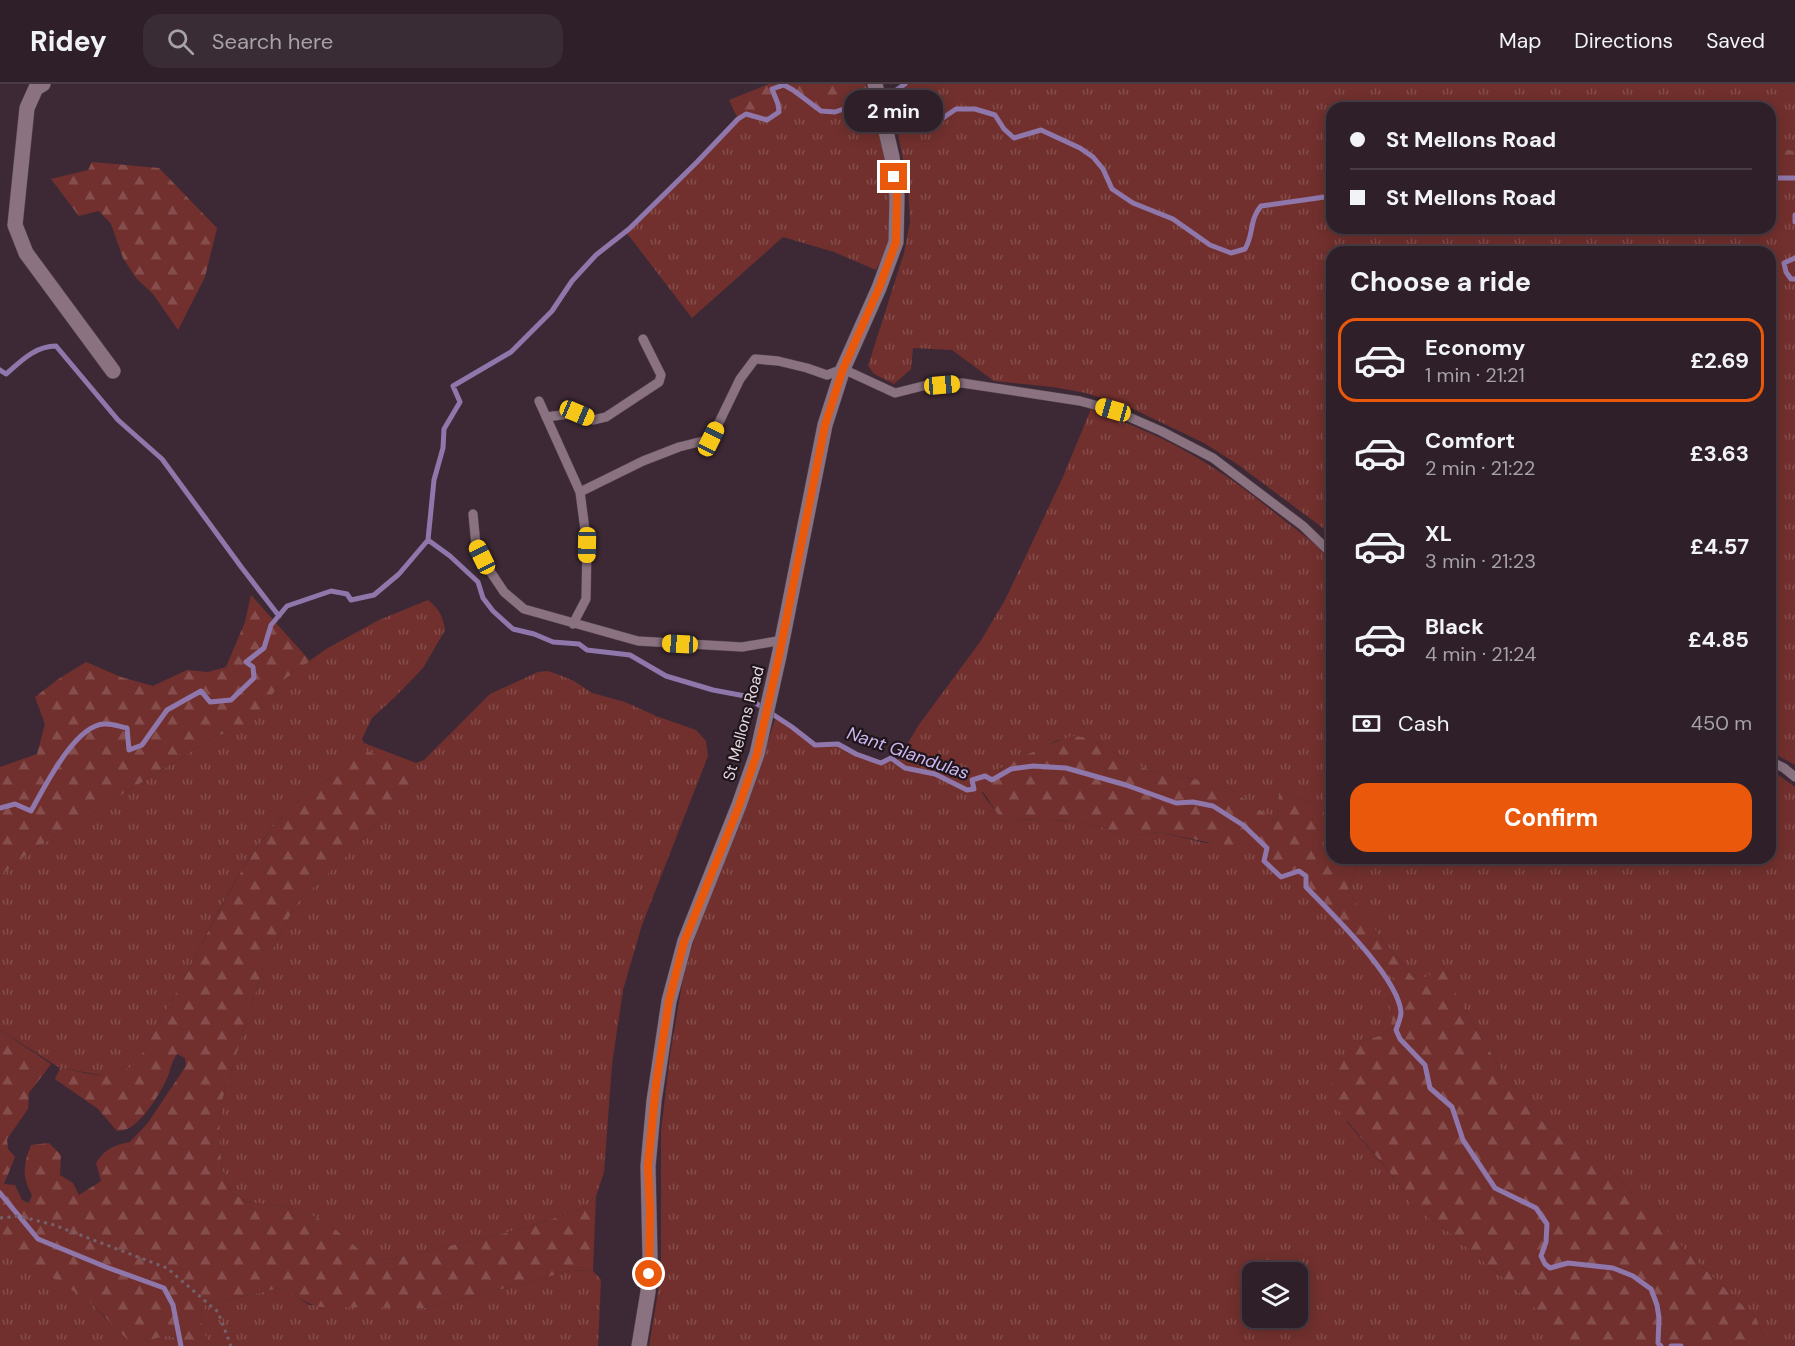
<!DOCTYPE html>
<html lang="en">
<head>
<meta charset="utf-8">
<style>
  body { margin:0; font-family:"DM Sans",sans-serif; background:#3a2c34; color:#f1f3f6; height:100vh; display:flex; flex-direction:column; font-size:22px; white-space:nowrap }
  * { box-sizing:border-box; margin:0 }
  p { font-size:20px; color:#a7a2a8 }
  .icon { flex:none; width:33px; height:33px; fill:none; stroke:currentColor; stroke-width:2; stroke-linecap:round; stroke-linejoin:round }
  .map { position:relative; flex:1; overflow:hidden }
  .side { position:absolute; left:1326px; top:162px; width:450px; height:618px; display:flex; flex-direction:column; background:#2e1f28; border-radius:18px; box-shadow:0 3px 15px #0003,0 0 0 2px #493d45 }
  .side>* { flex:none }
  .banner { position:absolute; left:1326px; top:18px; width:450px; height:132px; border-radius:18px; box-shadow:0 3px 15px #0003,0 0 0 2px #493d45; display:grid; align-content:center; height:132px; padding:0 24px; background:#2e1f28 }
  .controls { position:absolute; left:1242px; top:1178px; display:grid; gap:12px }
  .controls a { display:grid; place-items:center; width:66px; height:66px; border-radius:12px; background:#2e1f28; box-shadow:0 3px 15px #0003,0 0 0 2px #493d45; font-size:30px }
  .end { position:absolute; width:27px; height:27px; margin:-14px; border:8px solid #ea580c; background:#fff; box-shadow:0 0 0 3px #fff }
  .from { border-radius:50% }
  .bubble { position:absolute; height:42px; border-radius:18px; background:#2e1f28; box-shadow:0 3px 15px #0003,0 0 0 2px #493d45; font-size:20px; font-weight:700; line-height:42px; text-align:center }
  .car { position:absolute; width:18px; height:36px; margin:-18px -9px; border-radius:8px; box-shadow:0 0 4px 2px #0007; background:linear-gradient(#f5c518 24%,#345 0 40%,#f5c518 0 76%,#345 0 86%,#f5c518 0) }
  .banner b { display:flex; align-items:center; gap:21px; height:57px; font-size:22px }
  .banner b+b { border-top:2px solid #493d45 }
  .banner i { width:15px; height:15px; background:#f1f3f6 }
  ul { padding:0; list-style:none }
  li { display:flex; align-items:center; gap:18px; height:84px; margin:0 12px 9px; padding:0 12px; border:3px solid transparent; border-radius:18px }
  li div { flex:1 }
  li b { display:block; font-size:22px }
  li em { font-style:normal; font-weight:700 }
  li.selected { border-color:#ea580c }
  li>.icon { width:54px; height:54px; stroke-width:1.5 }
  h2 { padding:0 24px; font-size:27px; line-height:72px }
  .pay { display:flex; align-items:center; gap:15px; height:66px; padding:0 24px; font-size:22px }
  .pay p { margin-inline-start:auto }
  .cta { display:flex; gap:12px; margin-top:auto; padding:12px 24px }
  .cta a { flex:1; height:69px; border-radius:18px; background:#ea580c; color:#fff; font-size:24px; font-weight:700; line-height:69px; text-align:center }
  header { display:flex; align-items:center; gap:36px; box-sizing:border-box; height:84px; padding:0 30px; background:#2e1f28; border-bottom:2px solid #493d45 }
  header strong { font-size:28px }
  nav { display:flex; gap:33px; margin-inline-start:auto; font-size:21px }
  .search { width:420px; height:54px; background:#3a2c34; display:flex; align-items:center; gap:15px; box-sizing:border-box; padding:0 21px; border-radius:18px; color:#a7a2a8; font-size:22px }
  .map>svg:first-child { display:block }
  .grass { fill:url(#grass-tufts); fill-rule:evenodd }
  .forest { fill:url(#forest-firs) }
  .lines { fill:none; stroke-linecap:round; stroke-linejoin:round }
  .stream { stroke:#8f77ab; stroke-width:5 }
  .lane-casing { stroke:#564550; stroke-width:10 }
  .street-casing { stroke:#564550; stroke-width:16 }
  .secondary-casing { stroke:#564550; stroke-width:16 }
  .path { stroke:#73616c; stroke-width:3; stroke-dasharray:3 4.5; stroke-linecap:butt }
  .lane { stroke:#8a7280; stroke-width:9 }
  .street { stroke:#8a7280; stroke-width:15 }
  .secondary { stroke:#8a7280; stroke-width:15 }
  .route { stroke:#ea580c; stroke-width:8 }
  .labels { text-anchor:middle; stroke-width:4.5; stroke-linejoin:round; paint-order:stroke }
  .street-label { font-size:16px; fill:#e5d8e0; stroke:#1f151b }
  .water-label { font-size:18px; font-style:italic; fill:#cbb6f1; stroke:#1f151b }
</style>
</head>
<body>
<header>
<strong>Ridey</strong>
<div class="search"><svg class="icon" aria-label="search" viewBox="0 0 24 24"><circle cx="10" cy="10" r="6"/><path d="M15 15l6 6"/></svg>Search here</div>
<nav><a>Map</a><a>Directions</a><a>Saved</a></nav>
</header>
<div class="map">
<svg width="1795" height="1262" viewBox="0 0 1795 1262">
  <defs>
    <pattern id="grass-tufts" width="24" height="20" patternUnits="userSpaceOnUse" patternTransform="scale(1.5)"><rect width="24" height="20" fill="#71302d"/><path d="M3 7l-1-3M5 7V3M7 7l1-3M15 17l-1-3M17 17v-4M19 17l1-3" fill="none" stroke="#854d4b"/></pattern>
    <pattern id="forest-firs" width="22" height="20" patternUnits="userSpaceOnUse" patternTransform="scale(1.5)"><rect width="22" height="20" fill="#71302d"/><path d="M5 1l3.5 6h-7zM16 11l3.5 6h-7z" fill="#854d4b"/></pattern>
  </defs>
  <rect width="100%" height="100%" fill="#3d2935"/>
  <path class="grass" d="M905,0H1795V67L1770,63V24H1332V144H1770V94H1795V681L1770,667V168H1332V452L1319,441L1237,380L1204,359L1129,323L1086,309L1053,303L994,297L952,266L913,264L911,285L894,300L874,290L868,282L904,169L910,138L908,100L898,50L887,10L895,7Z
    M784,1L793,6L853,20L869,16C882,58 897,103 891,148C890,161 882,174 876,186L834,168L783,153L692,234L626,148L697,78L738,35L746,30L778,20L772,5Z
    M1091,325C1124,338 1156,350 1187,368C1222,387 1254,412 1285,437C1301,449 1322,463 1332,481V727L1279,706L1277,738L1230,705L1200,696L1166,691L1135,681L1089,654L1058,656L985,692L972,696C983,708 992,726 1004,735L1080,737L1101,743L1119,751H1137L1159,748L1206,759L1259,756L1306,792L1370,871L1379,885L1395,894L1402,907L1387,914C1393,930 1395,935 1386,950L1359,958L1347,1038L1403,1105L1412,1122L1449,1148L1511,1200L1572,1262H649L661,1190V1048L670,971L684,889L701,834L747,718L776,633L815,661L838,660L856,670L881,679L891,674L897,678L918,642L980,558L1005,516L1062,395ZM1252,1188H1298V1233H1252Z
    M428,516C439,525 443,532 445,546L423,584L395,613L372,634L362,655L364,659L416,679L424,676L490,610L538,588L547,587L557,590L574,597L592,609L625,618L656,632L696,646L706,657L708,672L642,841L623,906L612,980L604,1088L596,1112L585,1123L527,1144L400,1173L378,1176L363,1169L328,1139L305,1128L279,1122L247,1118L231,1108L222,1085L219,1055L221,1020L264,881L296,820L349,769L415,697L381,674L360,665C349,672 343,683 333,691C322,700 308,708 297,718C248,763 219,825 190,883C174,915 154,944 139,976L130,984L120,990L107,992L60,984L0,946V792L31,767L216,652L232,647L263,624L282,597L326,565L379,536Z
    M1770,685L1795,703V1262H1768L1756,1234L1689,1170L1616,1092L1585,1066L1535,1032L1500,984L1461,920L1444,884L1417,898L1378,850L1348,807L1356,784L1358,774H1770Z
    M2,1164L13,1165L88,1216L107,1236L141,1258C158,1253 174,1246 187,1262H0V1165Z
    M570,1186L593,1187L601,1196L598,1262H209C205,1249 196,1233 205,1221L279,1204L290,1208L309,1221L423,1224L535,1197Z"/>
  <path class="forest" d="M769,0H866L869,16C858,19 848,24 837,27C817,33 800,9 784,1L772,5L778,20L779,28L767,36L746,30L738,35L729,16Z
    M1770,63L1795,67V94H1770Z
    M92,78L159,84L217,144L205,193L178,246L153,210L136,194L123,174L111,140L99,127L79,132L51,95L88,86Z
    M251,511L310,577L282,597L263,624L251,638L232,647L216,652L31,767L0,792V683L37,670L45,640L35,613L57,596L86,578L121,593L153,602L187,586L208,588L226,583L245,538Z
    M1074,652L1089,654L1135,681L1166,691L1200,696L1230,705L1277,738L1279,706L1332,727V774H1358L1356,784L1348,807L1378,850L1417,898L1444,883L1461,920L1500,984L1535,1032L1585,1066L1616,1092L1689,1170L1756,1234L1768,1262H1572L1511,1200L1449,1148L1412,1122L1403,1105L1326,1011L1348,968L1359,958L1386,950C1395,935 1393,930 1387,914L1401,907L1395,894L1379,885L1370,871L1306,803V792L1299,787L1281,793L1264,777L1267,764L1259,756L1240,765L1159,748L1137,751H1119L1101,743L1080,737L1004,735L997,729L984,709L973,703L972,696C1007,684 1038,661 1074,652Z
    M360,665L415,685V697L349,769L296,820L264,881L221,1020L219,1055L222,1085L231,1108L247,1118L279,1122L305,1128L328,1139L363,1169L378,1176L400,1173L527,1144L585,1123L596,1112L593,1187L570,1186L535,1197L423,1224L321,1223C305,1220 294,1209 279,1204L205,1221C196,1233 205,1249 209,1262H187L182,1256L173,1252H165L141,1258L128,1256L88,1216L57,1197L13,1165H0V946L51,980L29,1009L28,1025L7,1055L8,1065L15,1073L4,1100L15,1101L22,1116L29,1119L32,1111C22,1092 23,1081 31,1061L49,1059L61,1071L60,1091L73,1099L79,1111L101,1097L96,1079C105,1065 114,1061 130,1058L147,1040L186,982L185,974L177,970C172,977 171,984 168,992C162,1007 144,1035 131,1043C127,1046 122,1046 117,1047L98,1025L55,995L60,984C93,989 112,1001 139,976C154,944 174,915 190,883C219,826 248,763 297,718C308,708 322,700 333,691C343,683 349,671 360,665Z"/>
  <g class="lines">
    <path class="stream" d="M895,7L905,0
      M1770,94H1795
      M1795,131V138
      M1795,174L1784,179L1786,188L1791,195H1795
      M0,286L6,290C21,277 35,262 56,262L118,336L162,375L242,484L279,532
      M428,456L434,396L443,364L444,345L460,318L453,302L511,268L552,227L572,197L596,171L629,145L697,78L738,35L746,30L767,36L779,28L778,20L772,5L784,1L793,6L821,27L835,28L895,7L927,34L940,36L956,25H975L995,31L1004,45L1014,54L1041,46L1080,64L1093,73L1103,85L1112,105L1133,119L1173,135L1210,161L1231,169L1245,165C1254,150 1249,136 1261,122L1332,112
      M0,724L15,720L31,727C44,704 75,641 104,640C112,639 120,643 127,644L129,666L142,661L167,626L201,607L210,618L231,616L254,594L253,583L246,578L264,564L271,541L287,522L331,507L347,510L351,516L374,511L399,490L428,456L450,472L478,498L483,514L493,527L513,545L534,550L553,558L579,560L587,566L630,571L666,592L713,606L745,612L792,643L815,661L838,660L856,670L881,679L891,674L905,684L935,690L967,706L974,705L972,696L985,692L992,696L1011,685L1033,682L1066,684L1126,701L1176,719L1193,718L1213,722L1243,741L1267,764L1264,777L1281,793L1299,787L1306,792V803C1331,829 1398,893 1401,928C1401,934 1398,940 1396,946L1400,955L1425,981L1430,1004L1452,1023L1463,1056L1495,1104L1536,1124L1547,1140L1546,1158L1541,1172L1545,1180L1550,1184L1568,1179L1613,1184L1633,1192L1651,1205L1657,1221L1659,1234L1658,1259L1661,1262
      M0,1109L38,1155L106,1183L164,1204L173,1221L181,1262
      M1671,1262H1681"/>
    <defs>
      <path id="lane" d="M539,317L580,408
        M546,333L577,329L593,336L606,333L659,298L661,291L643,255
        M473,430L476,461L488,484L504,508L524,525L638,557L742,563L783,556
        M573,540L586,515L587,461L580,408L643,377L679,363L711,355L740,295L755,275L778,277L807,284L827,291L843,285L895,309L923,302L962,299L1080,317L1113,326L1161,347L1213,374L1303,442L1332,470
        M1770,677L1784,684L1795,693"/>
      <path id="street" d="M43,0L36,4L27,24L15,141L26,169L113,287"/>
      <path id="secondary" d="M639,1262L648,1208L650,1172L648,1082L654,1017L669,917L685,857L739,721L757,670L779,572L825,341L843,285L879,204L896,158L897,112L892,73L875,0"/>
    </defs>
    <use href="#lane" class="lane-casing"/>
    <use href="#street" class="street-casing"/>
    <use href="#secondary" class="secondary-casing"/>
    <path class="path" d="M0,1134L19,1132L54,1141L167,1184L218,1228L231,1262"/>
    <use href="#lane" class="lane"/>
    <use href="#street" class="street"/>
    <use href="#secondary" class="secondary"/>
  </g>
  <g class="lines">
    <path class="route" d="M649,1190L650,1126L648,1082L656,1001L669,917L684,858L739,722L757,670L779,572L825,341L843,285L879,204L896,158L897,112L894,93"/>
  </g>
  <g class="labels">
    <g class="street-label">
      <text transform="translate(743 639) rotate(-75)" y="6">St Mellons Road</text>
    </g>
    <g class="water-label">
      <text transform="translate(908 669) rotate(19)" y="6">Nant Glandulas</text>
    </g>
  </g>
</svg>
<div class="controls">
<a><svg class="icon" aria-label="layers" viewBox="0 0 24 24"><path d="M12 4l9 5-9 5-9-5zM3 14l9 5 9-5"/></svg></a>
</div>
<i class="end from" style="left:649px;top:1190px"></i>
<i class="end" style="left:894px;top:93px"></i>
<div class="bubble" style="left:844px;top:6px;width:99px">2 min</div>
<i class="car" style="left:942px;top:301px;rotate:85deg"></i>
<i class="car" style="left:1113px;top:326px;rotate:286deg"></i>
<i class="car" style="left:577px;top:329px;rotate:113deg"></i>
<i class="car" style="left:711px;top:355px;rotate:26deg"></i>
<i class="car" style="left:587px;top:461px;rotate:181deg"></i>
<i class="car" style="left:482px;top:473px;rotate:334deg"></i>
<i class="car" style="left:680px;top:560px;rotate:273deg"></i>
<div class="banner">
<b><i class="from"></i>St Mellons Road</b>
<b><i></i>St Mellons Road</b>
</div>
<section class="side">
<h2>Choose a ride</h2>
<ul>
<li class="selected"><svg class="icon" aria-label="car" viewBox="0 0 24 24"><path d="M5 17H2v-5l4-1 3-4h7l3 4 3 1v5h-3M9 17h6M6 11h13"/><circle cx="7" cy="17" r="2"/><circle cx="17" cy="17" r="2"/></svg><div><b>Economy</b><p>1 min · 21:21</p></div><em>£2.69</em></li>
<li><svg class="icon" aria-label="car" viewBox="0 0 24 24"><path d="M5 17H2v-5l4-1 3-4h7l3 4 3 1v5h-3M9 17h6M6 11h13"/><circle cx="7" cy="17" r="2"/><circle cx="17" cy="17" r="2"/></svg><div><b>Comfort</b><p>2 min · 21:22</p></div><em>£3.63</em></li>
<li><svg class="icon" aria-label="car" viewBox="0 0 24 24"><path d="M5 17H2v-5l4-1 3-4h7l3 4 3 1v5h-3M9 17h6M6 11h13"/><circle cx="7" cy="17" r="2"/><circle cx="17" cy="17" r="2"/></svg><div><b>XL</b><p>3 min · 21:23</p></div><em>£4.57</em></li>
<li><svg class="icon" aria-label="car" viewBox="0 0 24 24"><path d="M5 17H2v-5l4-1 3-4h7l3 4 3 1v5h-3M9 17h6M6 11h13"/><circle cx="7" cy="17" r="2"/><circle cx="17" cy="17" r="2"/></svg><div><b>Black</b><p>4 min · 21:24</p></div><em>£4.85</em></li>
</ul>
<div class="pay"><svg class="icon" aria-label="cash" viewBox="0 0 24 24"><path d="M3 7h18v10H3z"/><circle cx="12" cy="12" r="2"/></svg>Cash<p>450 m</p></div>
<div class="cta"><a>Confirm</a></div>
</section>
</div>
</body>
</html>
